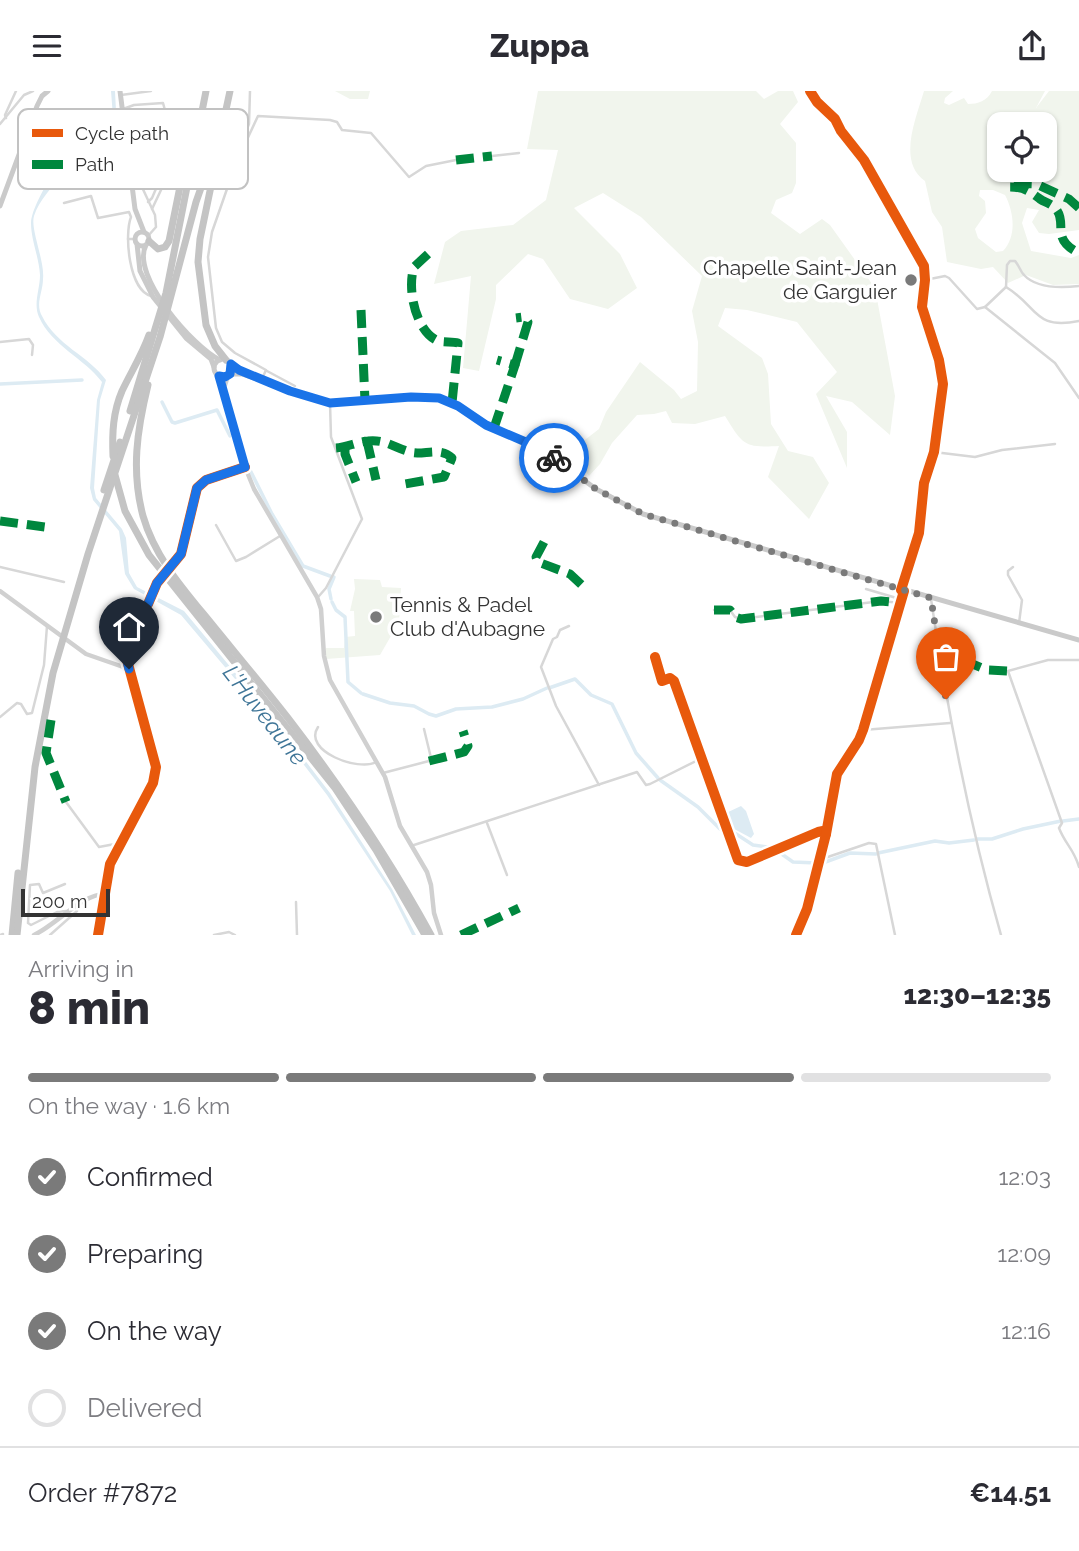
<!DOCTYPE html>
<html lang="en">
<head>
<meta charset="utf-8">
<style>
	:root { --surface:#fff; --page:#f7f7f7; --text:#2b2b33; --muted:#7c7c81; --line:#e1e1e2; --accent:#7a7a7a }
	body { margin:0; font-family:Raleway,sans-serif; background:var(--page); color:var(--text); height:100vh; display:flex; flex-direction:column; font-size:26px; white-space:nowrap }
	* { box-sizing:border-box; margin:0 }
	p { font-size:23px; color:var(--muted) }
	.icon { flex:none; width:38px; height:38px; fill:none; stroke:currentColor; stroke-width:2; stroke-linecap:round; stroke-linejoin:round }
	.map { position:relative; height:844px; overflow:hidden }
	.side { display:flex; flex-direction:column; background:var(--surface); flex:1 }
	.side>* { flex:none }
	.tools { position:absolute; left:987px; top:21px; display:grid; gap:14px }
	.tools a { display:grid; place-items:center; width:70px; height:70px; border-radius:14px; background:var(--surface); box-shadow:0 2px 5px #0004; font-size:35px }
	.scale { position:absolute; left:21px; bottom:18px; width:89px; box-sizing:border-box; padding-left:7px; border:4px solid #333; border-top:0; font-size:19px; line-height:24px; white-space:nowrap; color:#333; -webkit-text-stroke:5px #fff; paint-order:stroke }
	.pin { position:absolute; display:grid; place-items:center; width:60px; height:60px; color:#fff; margin:-72px -30px; border-radius:50% 50% 50% 0; rotate:-45deg; box-shadow:0 0 7px #0007 }
	.pin .icon { rotate:45deg }
	.courier { position:absolute; display:grid; place-items:center; width:70px; height:70px; margin:-35px; border:5px solid #1a73e8; border-radius:50%; background:#fff; color:#222; box-shadow:0 2px 9px #0007 }
	.overview em { font-style:normal; font-weight:800 }
	.overview div { display:flex; flex-direction:column-reverse }
	.overview { display:flex; align-items:center; justify-content:space-between; height:119px; padding:0 28px }
	h1 { font-size:46px; font-weight:800; line-height:52px }
	.bar { display:grid; grid-template-columns:repeat(4,1fr); gap:10px 7px; align-content:center; height:84px; padding:0 28px }
	.bar i { height:9px; border-radius:5px; background:var(--line) }
	.bar .current { background:var(--accent) }
	.bar p { grid-column:span 4 }
	.line { display:flex; align-items:center; gap:18px; padding:0 28px; border-top:2px solid var(--line) }
	.line div { flex:1 }
	ol { padding:0 28px; list-style:none }
	li { display:flex; align-items:center; gap:21px; height:77px }
	li p { margin-inline-start:auto }
	li .icon { padding:7px; border-radius:50%; background:var(--accent); color:#fff; stroke-width:4 }
	li:last-child { color:var(--muted) }
	li i { width:38px; height:38px; border:4px solid var(--line); border-radius:50% }
	header { display:flex; justify-content:space-between; align-items:center; height:91px; padding:0 28px; background:var(--surface); font-size:32px; font-weight:800 }
	.map>svg:first-child { display:block }
	.green { fill:#f1f5ed; fill-rule:evenodd }
	.water { fill:#ddebf3 }
	.lines { fill:none; stroke-linecap:round; stroke-linejoin:round }
	.canal { stroke:#ddebf3; stroke-width:3.5 }
	.street { stroke:#d7d7d7; stroke-width:2.5 }
	.secondary { stroke:#d0d0d0; stroke-width:4.5 }
	.primary { stroke:#cacaca; stroke-width:5 }
	.highway { stroke:#c4c4c4; stroke-width:7 }
	.quiet { stroke:#00873e; stroke-width:9; stroke-dasharray:18 9; stroke-linecap:butt }
	.cycleway-casing { stroke:#fff; stroke-width:15 }
	.cycleway { stroke:#e8590c; stroke-width:10 }
	.done { stroke:#7a7a7a; stroke-width:7; stroke-dasharray:0 12.6 }
	.route { stroke:#1a73e8; stroke-width:9 }
	.poi-dot { fill:#7a7a7a; stroke:#fff; stroke-width:2.5 }
	.labels { text-anchor:middle; stroke-width:7; stroke-linejoin:round; paint-order:stroke }
	.poi-label { font-size:21px; fill:#333; stroke:#fff; text-anchor:end }
	.water-label { font-size:23px; font-style:italic; fill:#3f7597; stroke:#fff }
	.key { fill:#fff; stroke:#c2c2c2; stroke-width:2 }
	.key-label { font-size:19px; fill:#333 }
</style>
</head>
<body>
<header><svg class="icon" aria-label="menu" viewBox="0 0 24 24"><path d="M4 6h16M4 12h16M4 18h16"/></svg>Zuppa<svg class="icon" aria-label="share" viewBox="0 0 24 24"><path d="M12 15V3M7 8l5-5 5 5M5 13v7h14v-7"/></svg></header>
<div class="map">
<svg width="1079" height="844" viewBox="0 0 1079 844">
	<rect width="100%" height="100%" fill="#fff"/>
	<g class="green">
		<polygon points="335,0 370,0 368,8 350,8"/>
		<path d="M538,0H756L764,8L778,0H793L798,11L780,33L796,52V92L792,102L776,109L771,122L800,143L822,128L830,134L875,197L895,305L890,344L852,311L826,305L847,341V377L816,303L837,281L797,231L747,219L725,217L718,235L762,267L768,283L771,333L788,360L813,366L829,392L809,428L768,386L779,355C744,357 743,354 725,325L695,333L672,332L666,320L654,323L637,324L612,352L600,373L589,385L573,364L577,355L599,338L606,321L640,271L674,299L681,308L697,300L698,251L692,220L702,185L641,126L603,102L574,117L620,163L637,197L608,218L570,208L543,168L528,163L496,194V208L479,280L463,277L471,185L434,193L445,151L461,140L513,134L546,109L558,59L527,58Z"/>
		<path d="M924,0H953L945,7L944,12L949,14L964,7L968,13C978,13 987,10 992,0H1045L1036,17L1049,0H1079V139L1049,143L1039,142L1032,131L1039,119L1027,117L1022,132L1031,160L1071,167L1079,164V193L1053,194L1026,184L1008,192L993,176L981,178L947,171L942,136L932,121L925,90C897,70 916,28 924,0ZM999,33H1045V79H999ZM980,99H993L1005,104C1014,121 1017,145 1003,160L996,161L978,147L975,138L986,122L985,110L979,105Z"/>
		<polygon points="354,488 380,489 382,496 401,497 399,531 380,564 326,568 326,557 344,557 345,546 355,545 354,520 350,520 355,498"/>
	</g>
	<g class="water">
		<path d="M111,0H115L117,40C105,53 87,49 74,60C67,66 66,77 61,84C52,97 39,109 34,125C30,138 45,170 43,188C43,201 35,213 42,225C56,254 89,265 106,289L100,309L94,397L96,407L122,438L126,447L129,482L137,496L184,520L271,625L330,702L392,798L416,844H412L390,800L327,704L268,627L181,524L134,498L125,483L119,440L93,409L90,397L97,309L102,291C84,267 52,255 39,226C33,213 40,198 40,184C39,166 31,149 31,132C31,116 57,74 67,61C79,45 101,52 114,39Z"/>
		<polygon points="741,715 746,720 754,743 751,747 725,733 724,723"/>
	</g>
	<g class="lines">
		<g class="canal">
			<polyline points="0,293 82,289"/>
			<polyline points="162,311 172,331 175,332 217,319 230,345"/>
			<polyline points="250,379 272,423 303,475 330,485"/>
			<polyline points="331,508 329,498 334,486"/>
			<polyline points="332,511 336,519 345,526 348,591 361,602"/>
			<polyline points="549,597 575,588 591,604 612,613 636,662 658,687"/>
			<polyline points="363,603 390,612 414,615 429,623 436,625 456,618 492,616 523,608 547,597"/>
			<polyline points="660,689 698,716 720,738 724,738"/>
			<polyline points="1063,730 1079,728"/>
			<polyline points="727,737 753,754 775,757"/>
			<polyline points="977,748 992,748 1023,738 1061,730"/>
			<polyline points="776,759 793,771 817,772"/>
			<polyline points="878,762 935,750 949,752 974,749"/>
			<polyline points="820,773 850,762 876,763"/>
		</g>
		<g class="street">
			<polyline points="250,0 249,33 237,61 235,75 212,141 208,166 216,237 222,251 235,262 266,279 262,288"/>
			<polyline points="121,4 151,0"/>
			<polyline points="123,18 134,14 163,12 168,30"/>
			<polyline points="6,27 5,24 16,0"/>
			<polyline points="0,33 24,4 33,0"/>
			<polyline points="492,65 519,62"/>
			<polyline points="237,70 258,25 330,29 337,31 342,39 371,42 409,86 426,75 456,69"/>
			<polyline points="99,73 126,63"/>
			<polyline points="132,96 137,93 141,94 155,124 156,136 148,145"/>
			<polyline points="148,111 152,107 183,35 185,19"/>
			<path d="M64,112L91,105L98,127L129,121L131,126C124,144 129,199 151,205"/>
			<polyline points="152,118 179,61"/>
			<polyline points="128,148 135,148"/>
			<polyline points="925,189 945,185 949,187 977,218 985,216 1055,272 1079,307"/>
			<path d="M1006,196L1007,174L1010,170H1015C1019,174 1020,180 1024,184C1037,198 1062,197 1079,195"/>
			<path d="M985,216L1006,196C1039,216 1033,239 1079,230"/>
			<polyline points="0,251 29,248 33,254 32,264"/>
			<polyline points="267,280 295,295"/>
			<polyline points="934,361 975,366 1002,359 1055,353"/>
			<polyline points="216,434 236,470 246,466 280,445"/>
			<polyline points="0,476 64,491"/>
			<polyline points="1013,476 1008,480 1008,484 1022,509 1019,532"/>
			<polyline points="866,498 900,508"/>
			<polyline points="319,505 326,497 362,428 331,346 330,312"/>
			<path d="M931,508C948,624 969,732 1001,844"/>
			<polyline points="714,519 730,519 735,526 741,528 881,510 901,512"/>
			<polyline points="569,535 560,539 557,546 553,548 541,576 556,615 599,694"/>
			<polyline points="655,566 662,590 670,587 674,590 738,769 747,771 818,741 824,741"/>
			<path d="M1079,569H1048L1008,580L1062,732L1059,737C1065,753 1074,758 1079,776"/>
			<polyline points="0,626 17,612 21,613 27,623 32,622 44,574 47,535"/>
			<path d="M318,636C302,660 359,681 376,671"/>
			<polyline points="863,639 950,632"/>
			<polyline points="383,682 429,670 431,667 424,638"/>
			<polyline points="66,711 99,756 120,752"/>
			<polyline points="487,732 507,784"/>
			<polyline points="411,755 637,681 646,694 650,693 702,667"/>
			<polyline points="819,769 869,752 876,753 895,844"/>
			<polyline points="65,793 43,802 39,793 30,794 28,832 31,834 57,821 66,820"/>
			<polyline points="296,811 297,844"/>
			<polyline points="0,844 3,843"/>
			<polyline points="50,844 77,820 77,815"/>
			<polyline points="214,844 229,841 235,844"/>
		</g>
		<g class="secondary">
			<polyline points="810,0 817,11 835,28 841,40 864,69 924,175 925,189 922,216 939,269 943,293 934,361 924,392 919,442 901,498"/>
			<polyline points="219,285 245,376 254,398 317,506 321,518 324,565 330,589 385,686 400,735 427,781 431,794 434,822 441,844"/>
			<polyline points="225,294 228,285"/>
			<polyline points="0,500 86,563 129,578"/>
			<path d="M34,844C56,834 82,803 105,803"/>
			<polyline points="98,844 110,773 153,692 156,676 124,558 115,539 122,531 148,513 157,492 181,463 197,397 206,389 245,376"/>
			<polyline points="796,844 807,818 826,743 837,683 859,649 863,639 904,500"/>
		</g>
		<g class="primary">
			<polyline points="120,0 135,118 144,141"/>
			<polyline points="0,115 37,15 42,5 48,0"/>
			<circle cx="142" cy="148" r="7"/>
			<polyline points="137,153 140,180 153,206 186,247 211,268 214,276"/>
			<path d="M146,154C130,184 193,256 220,269"/>
			<circle cx="223" cy="277" r="9"/>
			<polyline points="231,273 242,280"/>
			<polyline points="230,283 242,283 330,312 412,306 434,306 445,309 458,315 486,334 545,361 596,398 643,423 1079,549"/>
		</g>
		<g class="highway">
			<polyline points="221,47 200,148 198,171 206,234 215,255 226,269"/>
			<polyline points="149,150 158,158 165,156 169,150 186,66 195,49"/>
			<path d="M148,294C137,339 131,380 143,425C155,467 184,499 211,532C237,564 263,595 288,627C341,696 389,767 431,844"/>
			<polyline points="130,320 166,202 206,0"/>
			<path d="M113,365C112,342 113,321 122,300C131,281 142,264 149,244"/>
			<polyline points="115,384 125,420 149,464 335,697 376,759 425,844"/>
			<polyline points="104,399 120,351"/>
			<polyline points="12,844 18,782"/>
			<polyline points="17,844 35,676 53,582 88,463 160,246 196,111 222,37 230,0"/>
		</g>
		<g class="quiet">
			<polyline points="456,69 492,65"/>
			<path d="M1079,117L1069,108L1036,93L1009,92L1010,96C1024,96 1029,100 1040,108C1044,111 1050,112 1054,116C1070,131 1048,147 1079,162"/>
			<path d="M428,163L414,176C407,197 415,238 436,249C442,252 452,250 458,252L452,312"/>
			<polyline points="361,219 365,310"/>
			<polyline points="515,274 528,231 524,226 516,227"/>
			<polyline points="494,337 515,274 497,269"/>
			<polyline points="367,350 376,389"/>
			<polyline points="345,356 345,363 356,391"/>
			<path d="M336,357C347,356 357,351 368,350C385,348 395,357 410,361C423,365 440,355 452,367L444,386L405,393"/>
			<polyline points="0,430 45,436"/>
			<polyline points="544,451 536,466 538,471 570,483 587,499"/>
			<polyline points="714,519 730,519 735,526 741,528 881,510 901,512"/>
			<polyline points="939,559 987,579 1008,580"/>
			<polyline points="51,629 46,662 66,711"/>
			<polyline points="429,670 464,661 468,655 463,640"/>
			<polyline points="461,844 519,817"/>
		</g>
		<g class="cycleway-casing">
			<g id="cycleway">
				<polyline points="810,0 817,11 835,28 841,40 864,69 924,175 925,189 922,216 939,269 943,293 934,361 924,392 919,442 901,499"/>
				<polyline points="655,566 662,590 670,587 674,590 738,769 747,771 818,741 823,740 826,743"/>
				<polyline points="98,844 110,773 153,692 156,676 124,558 115,539 122,531 148,513 157,492 181,463 197,397 206,389 245,376"/>
				<polyline points="796,844 807,818 826,743 837,683 859,649 863,639 904,500"/>
			</g>
		</g>
		<use href="#cycleway" class="cycleway"/>
	</g>
	<g class="lines">
		<polyline class="done" points="554,367 596,398 643,423 931,507 946,608"/>
		<polyline class="route" points="129,578 124,558 115,542 116,537 148,513 157,492 181,463 197,397 206,389 245,376 219,285 225,286 230,283 231,273 239,279 290,300 330,312 411,306 439,307 458,315 486,334 535,355 554,367"/>
	</g>
	<g class="poi-dot">
		<circle cx="911" cy="189" r="7"/>
		<circle cx="376" cy="526" r="7"/>
	</g>
	<g class="labels">
		<g class="poi-label">
			<text x="897" y="184">Chapelle Saint-Jean<tspan x="897" dy="24">de Garguier</tspan></text>
			<text x="390" y="521" text-anchor="start">Tennis &amp; Padel<tspan x="390" dy="24">Club d'Aubagne</tspan></text>
		</g>
		<g class="water-label">
			<text transform="translate(265 624) rotate(52)" y="8">L'Huveaune</text>
		</g>
	</g>
	<rect x="18" y="18" width="230" height="80" rx="10" class="key"/>
	<rect x="32" y="38" width="31" height="8" fill="#e8590c"/>
	<rect x="32" y="69" width="31" height="9" fill="#00873e"/>
	<g class="key-label">
		<text x="75" y="49">Cycle path</text>
		<text x="75" y="80">Path</text>
	</g>
</svg>
<div class="tools">
<a><svg class="icon" aria-label="locate" viewBox="0 0 24 24"><circle cx="12" cy="12" r="6"/><path d="M12 2v4M12 18v4M2 12h4M18 12h4"/></svg></a>
</div>
<div class="scale">200 m</div>
<div class="pin" style="left:946px;top:608px;background:#ea580c"><svg class="icon" aria-label="bag" viewBox="0 0 24 24"><path d="M5 8h14l-1 12H6zM9 8a3 3 0 0 1 6 0"/></svg></div>
<div class="pin" style="left:129px;top:578px;background:#1f2937"><svg class="icon" aria-label="home" viewBox="0 0 24 24"><path d="M3 11l9-7 9 7M6 9v11h12V9"/></svg></div>
<div class="courier" style="left:554px;top:367px"><svg class="icon" aria-label="bike" viewBox="0 0 24 24"><circle cx="6" cy="16" r="4"/><circle cx="18" cy="16" r="4"/><path d="M6 16l4-8h5l3 8M10 8l3 8H6M13 5h3"/></svg></div>
</div>
<section class="side">
<div class="overview"><div><h1>8 min</h1><p>Arriving in</p></div><em>12:30–12:35</em></div>
<div class="bar"><i class="current"></i><i class="current"></i><i class="current"></i><i></i><p>On the way · 1.6 km</p></div>
<ol>
<li><svg class="icon" aria-label="check" viewBox="0 0 24 24"><path d="M5 12l5 5 9-10"/></svg>Confirmed<p>12:03</p></li>
<li><svg class="icon" aria-label="check" viewBox="0 0 24 24"><path d="M5 12l5 5 9-10"/></svg>Preparing<p>12:09</p></li>
<li><svg class="icon" aria-label="check" viewBox="0 0 24 24"><path d="M5 12l5 5 9-10"/></svg>On the way<p>12:16</p></li>
<li><i></i>Delivered</li>
</ol>
<div class="line" style="height:91px"><div>Order #7872</div><b>€14.51</b></div>
</section>
</body>
</html>
